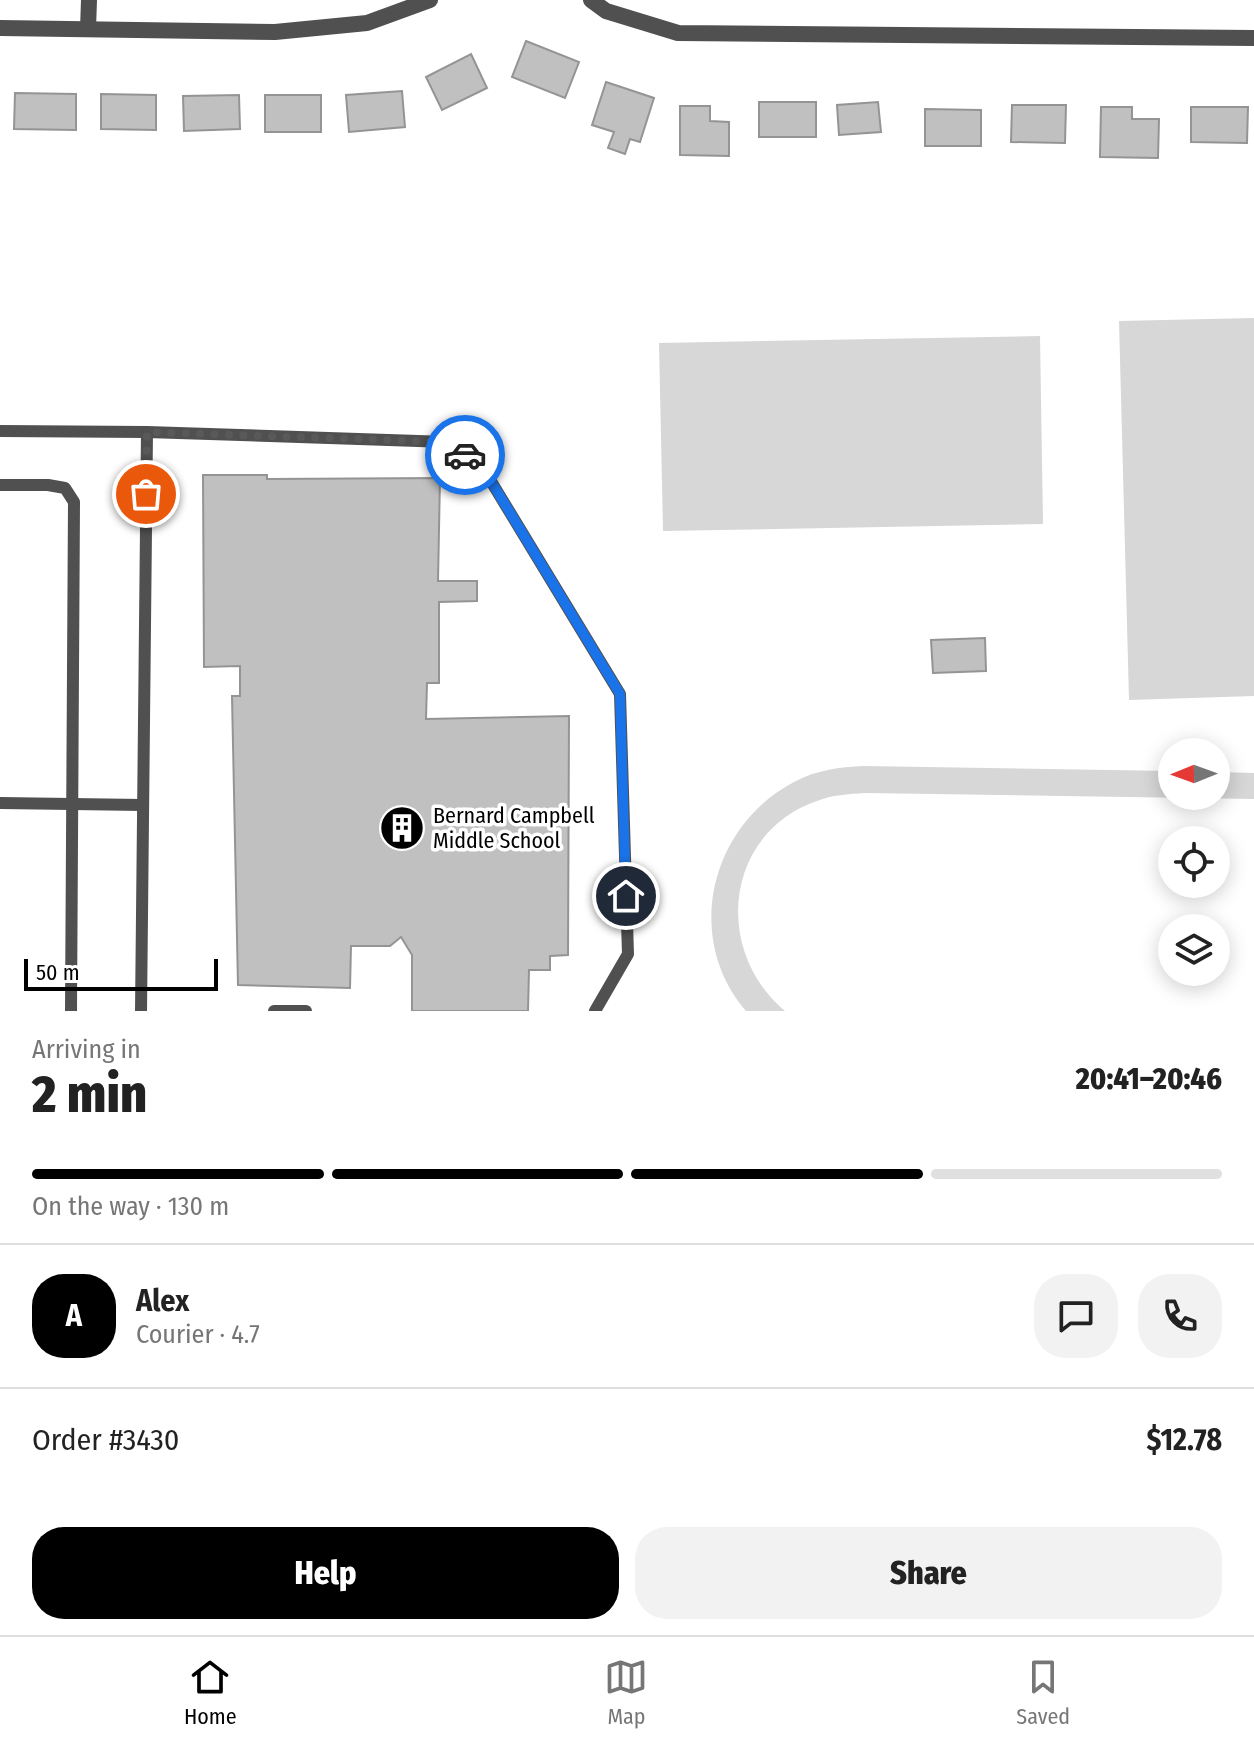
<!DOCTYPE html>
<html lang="en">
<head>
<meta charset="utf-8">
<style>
	:root { --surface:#fff; --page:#f2f2f2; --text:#222; --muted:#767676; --line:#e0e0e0; --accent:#000 }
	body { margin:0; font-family:"Fira Sans Condensed",sans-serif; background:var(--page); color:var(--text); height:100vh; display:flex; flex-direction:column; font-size:30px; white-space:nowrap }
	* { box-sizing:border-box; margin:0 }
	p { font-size:26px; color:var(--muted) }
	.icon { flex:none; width:44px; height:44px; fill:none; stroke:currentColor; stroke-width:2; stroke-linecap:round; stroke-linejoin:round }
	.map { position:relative; height:1011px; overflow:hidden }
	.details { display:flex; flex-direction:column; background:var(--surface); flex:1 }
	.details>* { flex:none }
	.needle { width:52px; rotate:269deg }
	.fabs { position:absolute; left:1158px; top:738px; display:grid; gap:16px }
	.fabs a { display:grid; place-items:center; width:72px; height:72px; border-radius:50%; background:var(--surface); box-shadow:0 4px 20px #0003; font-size:40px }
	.scale { position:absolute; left:24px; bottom:20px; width:194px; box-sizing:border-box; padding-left:8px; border:4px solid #000; border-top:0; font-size:22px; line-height:28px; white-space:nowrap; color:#000; -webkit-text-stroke:6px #fff; paint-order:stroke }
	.pin { position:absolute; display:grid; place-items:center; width:68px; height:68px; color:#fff; margin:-34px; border:4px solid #fff; border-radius:50%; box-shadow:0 2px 8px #0007 }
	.courier { position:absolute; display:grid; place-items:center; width:80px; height:80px; margin:-40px; border:6px solid #1a73e8; border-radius:50%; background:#fff; color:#222; box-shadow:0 2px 10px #0007 }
	.headline em { font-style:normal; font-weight:800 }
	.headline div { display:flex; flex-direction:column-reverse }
	.headline { display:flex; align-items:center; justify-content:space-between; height:136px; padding:0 32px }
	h1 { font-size:52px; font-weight:800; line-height:60px }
	.bar { display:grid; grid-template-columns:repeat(4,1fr); gap:12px 8px; align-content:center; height:96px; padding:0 32px }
	.bar i { height:10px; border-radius:6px; background:var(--line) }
	.bar .current { background:var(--accent) }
	.bar p { grid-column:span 4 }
	.line { display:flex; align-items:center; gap:20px; padding:0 32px; border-top:2px solid var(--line) }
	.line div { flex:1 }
	.round { display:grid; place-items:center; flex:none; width:84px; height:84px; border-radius:32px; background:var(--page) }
	.primary-button { display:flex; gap:16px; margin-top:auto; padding:16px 32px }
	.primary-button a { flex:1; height:92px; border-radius:32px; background:var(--accent); color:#fff; font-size:32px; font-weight:800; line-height:92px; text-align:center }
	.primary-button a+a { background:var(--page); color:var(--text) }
	.menu { display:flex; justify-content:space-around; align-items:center; height:112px; border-top:2px solid var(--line); background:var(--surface); font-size:22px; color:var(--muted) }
	.menu a { display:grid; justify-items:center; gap:4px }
	.menu .current { color:var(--accent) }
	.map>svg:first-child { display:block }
	.park { fill:#d7d7d7 }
	.building { fill:#c0c0c0; stroke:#949494; stroke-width:2 }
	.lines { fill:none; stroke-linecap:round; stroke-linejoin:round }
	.service { stroke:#505050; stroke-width:12 }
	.minor { stroke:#505050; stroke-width:16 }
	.done { stroke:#595959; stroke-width:8; stroke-dasharray:0 14.4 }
	.route { stroke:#1a73e8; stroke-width:10 }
	.labels { text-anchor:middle; stroke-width:7; stroke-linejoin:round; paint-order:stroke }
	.poi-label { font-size:22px; fill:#000; stroke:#fff; text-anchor:start }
</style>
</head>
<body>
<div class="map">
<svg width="1254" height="1011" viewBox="0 0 1254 1011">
	<rect width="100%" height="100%" fill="#fff"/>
	<g class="park">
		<polygon points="1254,318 1254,696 1129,700 1119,321"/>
		<polygon points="1040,336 1043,524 663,531 659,343"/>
		<path d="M864,766L1172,771V796H1216V772L1254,773V799L865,793C848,794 832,795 817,801C724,833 713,951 785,1011H746C683,938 710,826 794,782C816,770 840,767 864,766Z"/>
	</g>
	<g class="building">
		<polygon points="526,41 579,62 565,98 512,77"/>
		<polygon points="471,54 487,88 442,110 426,77"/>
		<polygon points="606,82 654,98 640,142 630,139 625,154 608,148 614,132 592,125"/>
		<polygon points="402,91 405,127 349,132 346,95"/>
		<polygon points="15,93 76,94 76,130 14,129"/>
		<polygon points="101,94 156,95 156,130 101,129"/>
		<polygon points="239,95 240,129 184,131 183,96"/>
		<rect x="265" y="95" width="56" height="37"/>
		<rect x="759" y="102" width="57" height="35"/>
		<polygon points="878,102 881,132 839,135 837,105"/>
		<polygon points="1012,105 1066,105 1065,143 1011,142"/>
		<polygon points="680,106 710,106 710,121 729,122 729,156 680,155"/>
		<polygon points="1101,107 1132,107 1132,119 1159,119 1158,158 1100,157"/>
		<polygon points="1191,107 1248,107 1247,143 1191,142"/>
		<polygon points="925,109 981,110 981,146 925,146"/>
		<polygon points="203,475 267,475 267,479 440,478 438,581 477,581 477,601 439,602 439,683 427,683 426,719 569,716 568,955 550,956 550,970 529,970 528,1011 412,1011 412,955 401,937 390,946 351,946 350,988 238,985 232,696 240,696 240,666 204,667"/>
		<polygon points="985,638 986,671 933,673 931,640"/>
	</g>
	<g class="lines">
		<g class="service">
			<polyline points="0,431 147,432"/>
			<polyline points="0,485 48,485 65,488 74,502 71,1011"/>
			<polyline points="0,803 143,805"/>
			<polyline points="141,1011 147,432 448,442 483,468 620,694 628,954 595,1011"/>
			<polyline points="274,1011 306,1011"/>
		</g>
		<g class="minor">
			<polyline points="591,0 606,11 678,33 1254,38"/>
			<polyline points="0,28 275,32 367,23 430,0"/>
			<polyline points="88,29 89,0"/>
		</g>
	</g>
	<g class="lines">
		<polyline class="done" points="146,494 147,432 448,442 465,455"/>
		<polyline class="route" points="465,455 483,468 620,694 626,896"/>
	</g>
	<defs>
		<g id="building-disc" transform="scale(2.3)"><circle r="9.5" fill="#000" stroke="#fff"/><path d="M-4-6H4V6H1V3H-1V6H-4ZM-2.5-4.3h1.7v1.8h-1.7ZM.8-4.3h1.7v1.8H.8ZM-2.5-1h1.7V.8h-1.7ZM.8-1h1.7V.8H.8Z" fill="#fff"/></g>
	</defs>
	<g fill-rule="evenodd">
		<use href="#building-disc" x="402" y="828"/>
	</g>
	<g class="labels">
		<g class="poi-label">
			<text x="433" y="823">Bernard Campbell<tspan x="433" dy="25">Middle School</tspan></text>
		</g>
	</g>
</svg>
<div class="fabs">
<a><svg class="needle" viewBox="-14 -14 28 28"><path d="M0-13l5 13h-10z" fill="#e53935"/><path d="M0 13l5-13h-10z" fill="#767676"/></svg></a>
<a><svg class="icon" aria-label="locate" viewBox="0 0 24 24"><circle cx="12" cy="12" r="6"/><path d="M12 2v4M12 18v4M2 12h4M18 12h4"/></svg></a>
<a><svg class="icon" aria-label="layers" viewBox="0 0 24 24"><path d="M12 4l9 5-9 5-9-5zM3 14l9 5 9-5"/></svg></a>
</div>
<div class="scale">50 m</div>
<div class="pin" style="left:146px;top:494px;background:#ea580c"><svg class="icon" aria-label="bag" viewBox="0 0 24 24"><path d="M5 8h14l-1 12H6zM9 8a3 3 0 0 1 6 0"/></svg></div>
<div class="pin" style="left:626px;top:896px;background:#1f2937"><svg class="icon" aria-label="home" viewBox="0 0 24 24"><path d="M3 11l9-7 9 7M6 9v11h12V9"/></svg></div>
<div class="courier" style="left:465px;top:455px"><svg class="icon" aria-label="car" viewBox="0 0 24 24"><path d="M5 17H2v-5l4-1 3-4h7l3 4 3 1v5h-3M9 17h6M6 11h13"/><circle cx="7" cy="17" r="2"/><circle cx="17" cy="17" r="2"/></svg></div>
</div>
<section class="details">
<div class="headline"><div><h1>2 min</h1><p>Arriving in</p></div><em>20:41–20:46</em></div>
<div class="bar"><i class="current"></i><i class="current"></i><i class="current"></i><i></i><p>On the way · 130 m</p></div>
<div class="line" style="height:144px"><b class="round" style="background:var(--accent);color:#fff">A</b><div><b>Alex</b><p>Courier · 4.7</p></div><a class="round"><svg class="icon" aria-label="chat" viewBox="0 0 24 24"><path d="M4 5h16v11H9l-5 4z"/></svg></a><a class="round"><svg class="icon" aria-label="phone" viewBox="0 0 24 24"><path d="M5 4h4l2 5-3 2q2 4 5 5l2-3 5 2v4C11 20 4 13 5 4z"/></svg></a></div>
<div class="line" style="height:104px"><div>Order #3430</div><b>$12.78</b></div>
<div class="primary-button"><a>Help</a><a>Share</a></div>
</section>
<nav class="menu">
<a class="current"><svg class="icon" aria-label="home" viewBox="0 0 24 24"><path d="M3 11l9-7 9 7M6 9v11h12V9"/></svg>Home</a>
<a><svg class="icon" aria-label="map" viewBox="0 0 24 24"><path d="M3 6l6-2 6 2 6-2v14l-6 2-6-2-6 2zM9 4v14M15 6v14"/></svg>Map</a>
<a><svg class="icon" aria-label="saved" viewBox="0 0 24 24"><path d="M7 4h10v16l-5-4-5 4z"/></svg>Saved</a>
</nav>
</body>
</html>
